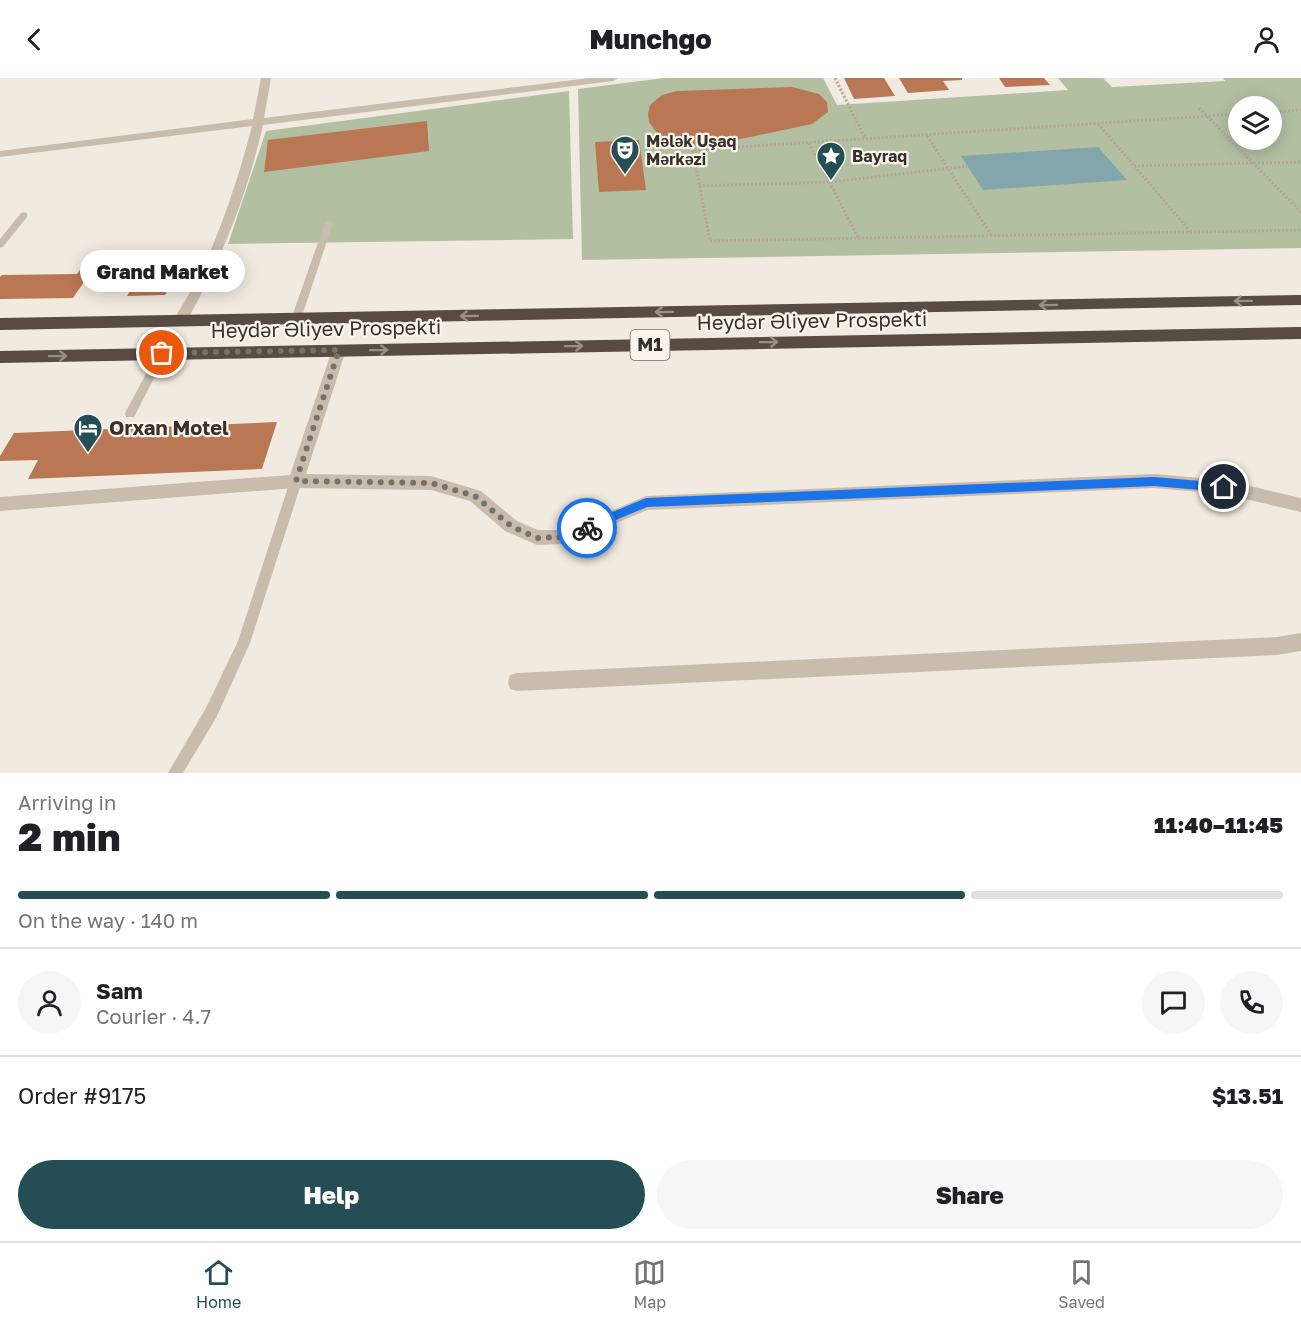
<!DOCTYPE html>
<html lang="en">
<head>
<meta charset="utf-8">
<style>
	:root { --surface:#fff; --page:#f6f6f6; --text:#202124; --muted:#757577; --line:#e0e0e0; --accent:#244d55 }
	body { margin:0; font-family:"Golos Text",sans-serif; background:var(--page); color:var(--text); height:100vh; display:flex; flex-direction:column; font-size:22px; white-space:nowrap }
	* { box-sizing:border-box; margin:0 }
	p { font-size:20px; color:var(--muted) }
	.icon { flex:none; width:33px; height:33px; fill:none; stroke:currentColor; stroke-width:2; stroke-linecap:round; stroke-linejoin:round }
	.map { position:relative; height:695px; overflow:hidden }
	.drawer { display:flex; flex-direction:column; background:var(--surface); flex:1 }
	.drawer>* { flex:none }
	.controls { position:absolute; left:1228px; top:18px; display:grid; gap:12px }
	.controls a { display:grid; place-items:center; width:54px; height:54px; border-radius:50%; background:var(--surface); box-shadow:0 3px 15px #0003; font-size:30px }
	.pin { position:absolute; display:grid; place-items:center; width:51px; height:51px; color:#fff; margin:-26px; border:3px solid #fff; border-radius:50%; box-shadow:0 2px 6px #0007 }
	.courier { position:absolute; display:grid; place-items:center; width:60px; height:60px; margin:-30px; border:4px solid #1a73e8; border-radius:50%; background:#fff; color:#222; box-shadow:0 2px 8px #0007 }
	.bubble { position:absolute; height:42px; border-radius:21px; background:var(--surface); box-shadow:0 3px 15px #0003; font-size:20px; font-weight:800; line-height:42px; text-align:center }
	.head em { font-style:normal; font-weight:800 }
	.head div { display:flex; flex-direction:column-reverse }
	.head { display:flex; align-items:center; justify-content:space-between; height:102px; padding:0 18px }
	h1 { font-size:39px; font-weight:800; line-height:45px }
	.bar { display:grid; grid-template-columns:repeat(4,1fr); gap:9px 6px; align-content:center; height:72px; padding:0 18px }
	.bar i { height:8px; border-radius:4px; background:var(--line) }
	.bar .current { background:var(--accent) }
	.bar p { grid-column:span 4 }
	.line { display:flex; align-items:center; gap:15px; padding:0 18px; border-top:2px solid var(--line) }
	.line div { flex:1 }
	.round { display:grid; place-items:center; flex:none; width:63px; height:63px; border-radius:32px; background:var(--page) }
	.primary-button { display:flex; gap:12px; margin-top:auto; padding:12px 18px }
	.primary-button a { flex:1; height:69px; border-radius:36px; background:var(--accent); color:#fff; font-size:24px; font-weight:800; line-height:69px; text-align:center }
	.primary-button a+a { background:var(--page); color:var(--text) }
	header { display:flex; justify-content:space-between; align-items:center; height:78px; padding:0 18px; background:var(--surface); font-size:27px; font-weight:800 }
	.menu { display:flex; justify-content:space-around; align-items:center; height:84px; border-top:2px solid var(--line); background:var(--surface); font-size:16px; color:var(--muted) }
	.menu a { display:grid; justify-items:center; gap:3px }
	.menu .current { color:var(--accent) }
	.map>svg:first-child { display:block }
	.green { fill:#b2bfa1; fill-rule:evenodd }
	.water { fill:#82a6ab }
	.building { fill:#ba7754 }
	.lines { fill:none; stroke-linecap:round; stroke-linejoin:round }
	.path { stroke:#b4a697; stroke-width:3; stroke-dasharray:2 2; stroke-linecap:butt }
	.lane { fill:#c8bcad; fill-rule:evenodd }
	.street { fill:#c8bcad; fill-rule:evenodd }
	.highway { fill:#574b43; fill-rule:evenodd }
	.oneway { stroke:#988f87 }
	.route { fill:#1a73e8 }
	.done { stroke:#78716a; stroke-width:6; stroke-dasharray:0 10.8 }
	.labels { text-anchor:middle; stroke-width:4.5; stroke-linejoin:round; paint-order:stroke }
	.far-poi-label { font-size:16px; font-weight:bold; fill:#37302b; stroke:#f9f4ec; text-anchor:start }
	.shield { fill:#f9f4ec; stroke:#716b65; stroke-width:1.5 }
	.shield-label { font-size:18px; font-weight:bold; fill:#37302b }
	.street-label { font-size:20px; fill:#37302b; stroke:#f9f4ec }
	.poi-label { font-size:20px; font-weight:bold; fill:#37302b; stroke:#f9f4ec; text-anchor:start }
</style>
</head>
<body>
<header><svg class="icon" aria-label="back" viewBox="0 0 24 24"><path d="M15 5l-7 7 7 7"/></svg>Munchgo<svg class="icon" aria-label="person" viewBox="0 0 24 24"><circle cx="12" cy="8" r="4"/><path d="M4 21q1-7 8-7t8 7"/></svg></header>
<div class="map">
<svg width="1301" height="695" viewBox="0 0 1301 695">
	<rect width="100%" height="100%" fill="#f1eae0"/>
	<g class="green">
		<path d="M664,0H823L837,27L1068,12L1058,0H1103L1112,9L1225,3L1223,0H1301V170L582,182L578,11ZM1239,28H1272V62H1239Z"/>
		<polygon points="569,13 573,161 228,166 266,53"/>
	</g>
	<polygon class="water" points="1098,69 1127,102 983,112 961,78"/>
	<g class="building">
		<polygon points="844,0 884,0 895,18 854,21"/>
		<polygon points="899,0 962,0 962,2 943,3 949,12 908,15"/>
		<polygon points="999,0 1044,0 1050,7 1005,9"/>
		<polygon points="792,9 819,16 827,24 828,34 812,46 712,67 697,67 660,59 649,44 648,36 650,27 662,17 677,13"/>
		<polygon points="427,43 429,73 264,94 268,62"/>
		<polygon points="639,62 646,112 599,114 595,64"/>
		<polygon points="187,179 165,217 127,218 137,200 86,201 73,220 0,221 0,199 2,197 77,196 88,180"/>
		<polygon points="277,344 262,391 28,401 38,382 0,383 0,378 14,355"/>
	</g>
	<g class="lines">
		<g class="path">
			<polyline points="835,0 865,60"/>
			<polyline points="1199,30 1301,134"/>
			<polyline points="1272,34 1301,32"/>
			<polyline points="1239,36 693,72 710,163 1301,152"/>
			<polyline points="1098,46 1191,154"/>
			<polyline points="927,58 992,158"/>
			<polyline points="809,65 859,161"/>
			<polyline points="1134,88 1301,84"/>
			<polyline points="699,108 831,104 968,88"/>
		</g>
		<g class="lane">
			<polygon points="24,134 27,135 27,139 3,169 0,170 0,161 21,135"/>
			<polygon points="329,142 333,145 301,241 296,244 293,243 291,241 325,145"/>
			<polygon points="162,271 167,275 134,339 126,339 125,336 126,333 159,272"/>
			<polygon points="296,398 300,400 302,403 250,565 216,640 183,695 168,695 206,630 238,563 290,403 292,400"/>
		</g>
		<g class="street">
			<path d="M261,0H271L264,40L590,0H618L613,3L263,47C247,118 221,183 185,246L180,248L173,243C182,227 193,211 201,194C223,147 239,98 252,48L0,79V73L253,41Z"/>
			<polygon points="339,267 346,272 306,396 431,398 481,413 517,443 538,452 566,452 646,418 1154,396 1224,402 1301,420 1301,434 1224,416 1154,410 647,432 567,466 537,467 505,453 470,423 431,412 296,410 0,433 0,419 290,397 332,272"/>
			<polygon points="1301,555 1301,573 1277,577 517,613 510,611 508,604 510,597 517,595 1277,559"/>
		</g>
		<g class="highway">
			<polygon points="1301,217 1301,227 0,252 0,240"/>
			<polygon points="1301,249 1301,261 0,285 0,273"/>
		</g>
	</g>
	<defs><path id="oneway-shaft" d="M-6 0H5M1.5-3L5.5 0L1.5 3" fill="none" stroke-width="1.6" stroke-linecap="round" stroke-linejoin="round" transform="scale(1.5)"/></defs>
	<g class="oneway">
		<use href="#oneway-shaft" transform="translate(1243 223) rotate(179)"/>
		<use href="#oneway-shaft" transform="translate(1048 227) rotate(179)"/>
		<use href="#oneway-shaft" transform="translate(664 234) rotate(179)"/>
		<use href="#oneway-shaft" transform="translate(469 238) rotate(179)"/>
		<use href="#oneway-shaft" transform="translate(769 264) rotate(-1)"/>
		<use href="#oneway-shaft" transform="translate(574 268) rotate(-1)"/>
		<use href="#oneway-shaft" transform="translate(379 272) rotate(-1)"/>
		<use href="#oneway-shaft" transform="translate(58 278) rotate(-1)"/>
	</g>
	<polygon class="route" points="1154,399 1224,405 1229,409 1224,414 1154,408 647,429 587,454 582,450 584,446 646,420"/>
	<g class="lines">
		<polyline class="done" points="162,275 339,272 296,403 431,405 475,418 511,448 537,460 567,459 587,450"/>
	</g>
	<defs>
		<g id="theatre-pin" transform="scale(1.5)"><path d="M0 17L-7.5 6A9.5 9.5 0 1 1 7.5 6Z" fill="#244d55" stroke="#f9f4ec"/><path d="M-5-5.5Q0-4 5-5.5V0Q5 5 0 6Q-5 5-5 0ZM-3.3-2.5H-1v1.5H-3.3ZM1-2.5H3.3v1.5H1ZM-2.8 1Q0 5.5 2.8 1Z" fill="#fff"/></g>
		<g id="sight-pin" transform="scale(1.5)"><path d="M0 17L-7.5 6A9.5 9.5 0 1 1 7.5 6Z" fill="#244d55" stroke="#f9f4ec"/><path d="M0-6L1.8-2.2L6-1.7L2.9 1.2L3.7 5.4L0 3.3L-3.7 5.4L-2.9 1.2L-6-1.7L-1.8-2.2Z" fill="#fff"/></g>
		<g id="hotel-pin" transform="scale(1.5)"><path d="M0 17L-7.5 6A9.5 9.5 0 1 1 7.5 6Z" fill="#244d55" stroke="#f9f4ec"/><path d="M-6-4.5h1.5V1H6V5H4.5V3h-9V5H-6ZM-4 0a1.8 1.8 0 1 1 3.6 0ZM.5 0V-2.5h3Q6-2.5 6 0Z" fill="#fff"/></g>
	</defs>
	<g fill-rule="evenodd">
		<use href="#theatre-pin" x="625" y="72"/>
		<use href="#sight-pin" x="831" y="78"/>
		<use href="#hotel-pin" x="88" y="350"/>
	</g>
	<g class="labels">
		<g class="far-poi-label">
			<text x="646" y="69">Mələk Uşaq<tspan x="646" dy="18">Mərkəzi</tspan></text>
			<text x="852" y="84">Bayraq</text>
		</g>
		<rect class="shield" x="630.5" y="252" width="39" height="30" rx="4.5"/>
		<g class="shield-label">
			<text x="650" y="273">M1</text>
		</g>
		<g class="street-label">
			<text transform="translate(812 243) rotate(-1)" y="7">Heydər Əliyev Prospekti</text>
			<text transform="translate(326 251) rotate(-1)" y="7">Heydər Əliyev Prospekti</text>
		</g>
		<g class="poi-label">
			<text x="109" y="357">Orxan Motel</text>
		</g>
	</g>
</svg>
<div class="controls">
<a><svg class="icon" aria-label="layers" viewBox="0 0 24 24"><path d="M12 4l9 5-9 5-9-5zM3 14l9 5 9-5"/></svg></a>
</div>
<div class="pin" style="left:162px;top:275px;background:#ea580c"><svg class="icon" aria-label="bag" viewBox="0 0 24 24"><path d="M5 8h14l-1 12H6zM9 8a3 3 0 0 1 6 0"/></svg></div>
<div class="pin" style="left:1224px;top:409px;background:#1f2937"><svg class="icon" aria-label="home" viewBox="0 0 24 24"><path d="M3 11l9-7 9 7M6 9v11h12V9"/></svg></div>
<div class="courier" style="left:587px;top:450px"><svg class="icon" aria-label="bike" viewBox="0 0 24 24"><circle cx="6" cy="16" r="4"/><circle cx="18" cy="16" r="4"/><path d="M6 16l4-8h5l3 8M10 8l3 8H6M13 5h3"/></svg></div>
<div class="bubble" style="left:80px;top:172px;width:165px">Grand Market</div>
</div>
<section class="drawer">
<div class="head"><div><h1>2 min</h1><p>Arriving in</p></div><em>11:40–11:45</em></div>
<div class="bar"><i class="current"></i><i class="current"></i><i class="current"></i><i></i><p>On the way · 140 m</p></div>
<div class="line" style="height:108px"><a class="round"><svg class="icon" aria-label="person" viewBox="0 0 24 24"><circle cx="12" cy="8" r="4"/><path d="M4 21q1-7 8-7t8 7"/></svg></a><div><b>Sam</b><p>Courier · 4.7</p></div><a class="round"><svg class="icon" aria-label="chat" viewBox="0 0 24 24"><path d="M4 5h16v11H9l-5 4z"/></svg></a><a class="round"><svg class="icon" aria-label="phone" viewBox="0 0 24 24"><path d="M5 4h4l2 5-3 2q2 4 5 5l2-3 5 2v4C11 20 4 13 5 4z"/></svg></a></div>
<div class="line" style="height:78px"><div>Order #9175</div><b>$13.51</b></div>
<div class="primary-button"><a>Help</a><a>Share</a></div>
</section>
<nav class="menu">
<a class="current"><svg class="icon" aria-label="home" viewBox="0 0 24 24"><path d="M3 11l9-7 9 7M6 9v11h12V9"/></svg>Home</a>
<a><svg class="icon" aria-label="map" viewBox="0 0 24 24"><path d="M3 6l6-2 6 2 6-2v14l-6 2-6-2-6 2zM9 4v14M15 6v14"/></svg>Map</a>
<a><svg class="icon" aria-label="saved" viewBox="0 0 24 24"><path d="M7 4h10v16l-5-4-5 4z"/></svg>Saved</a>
</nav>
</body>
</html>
